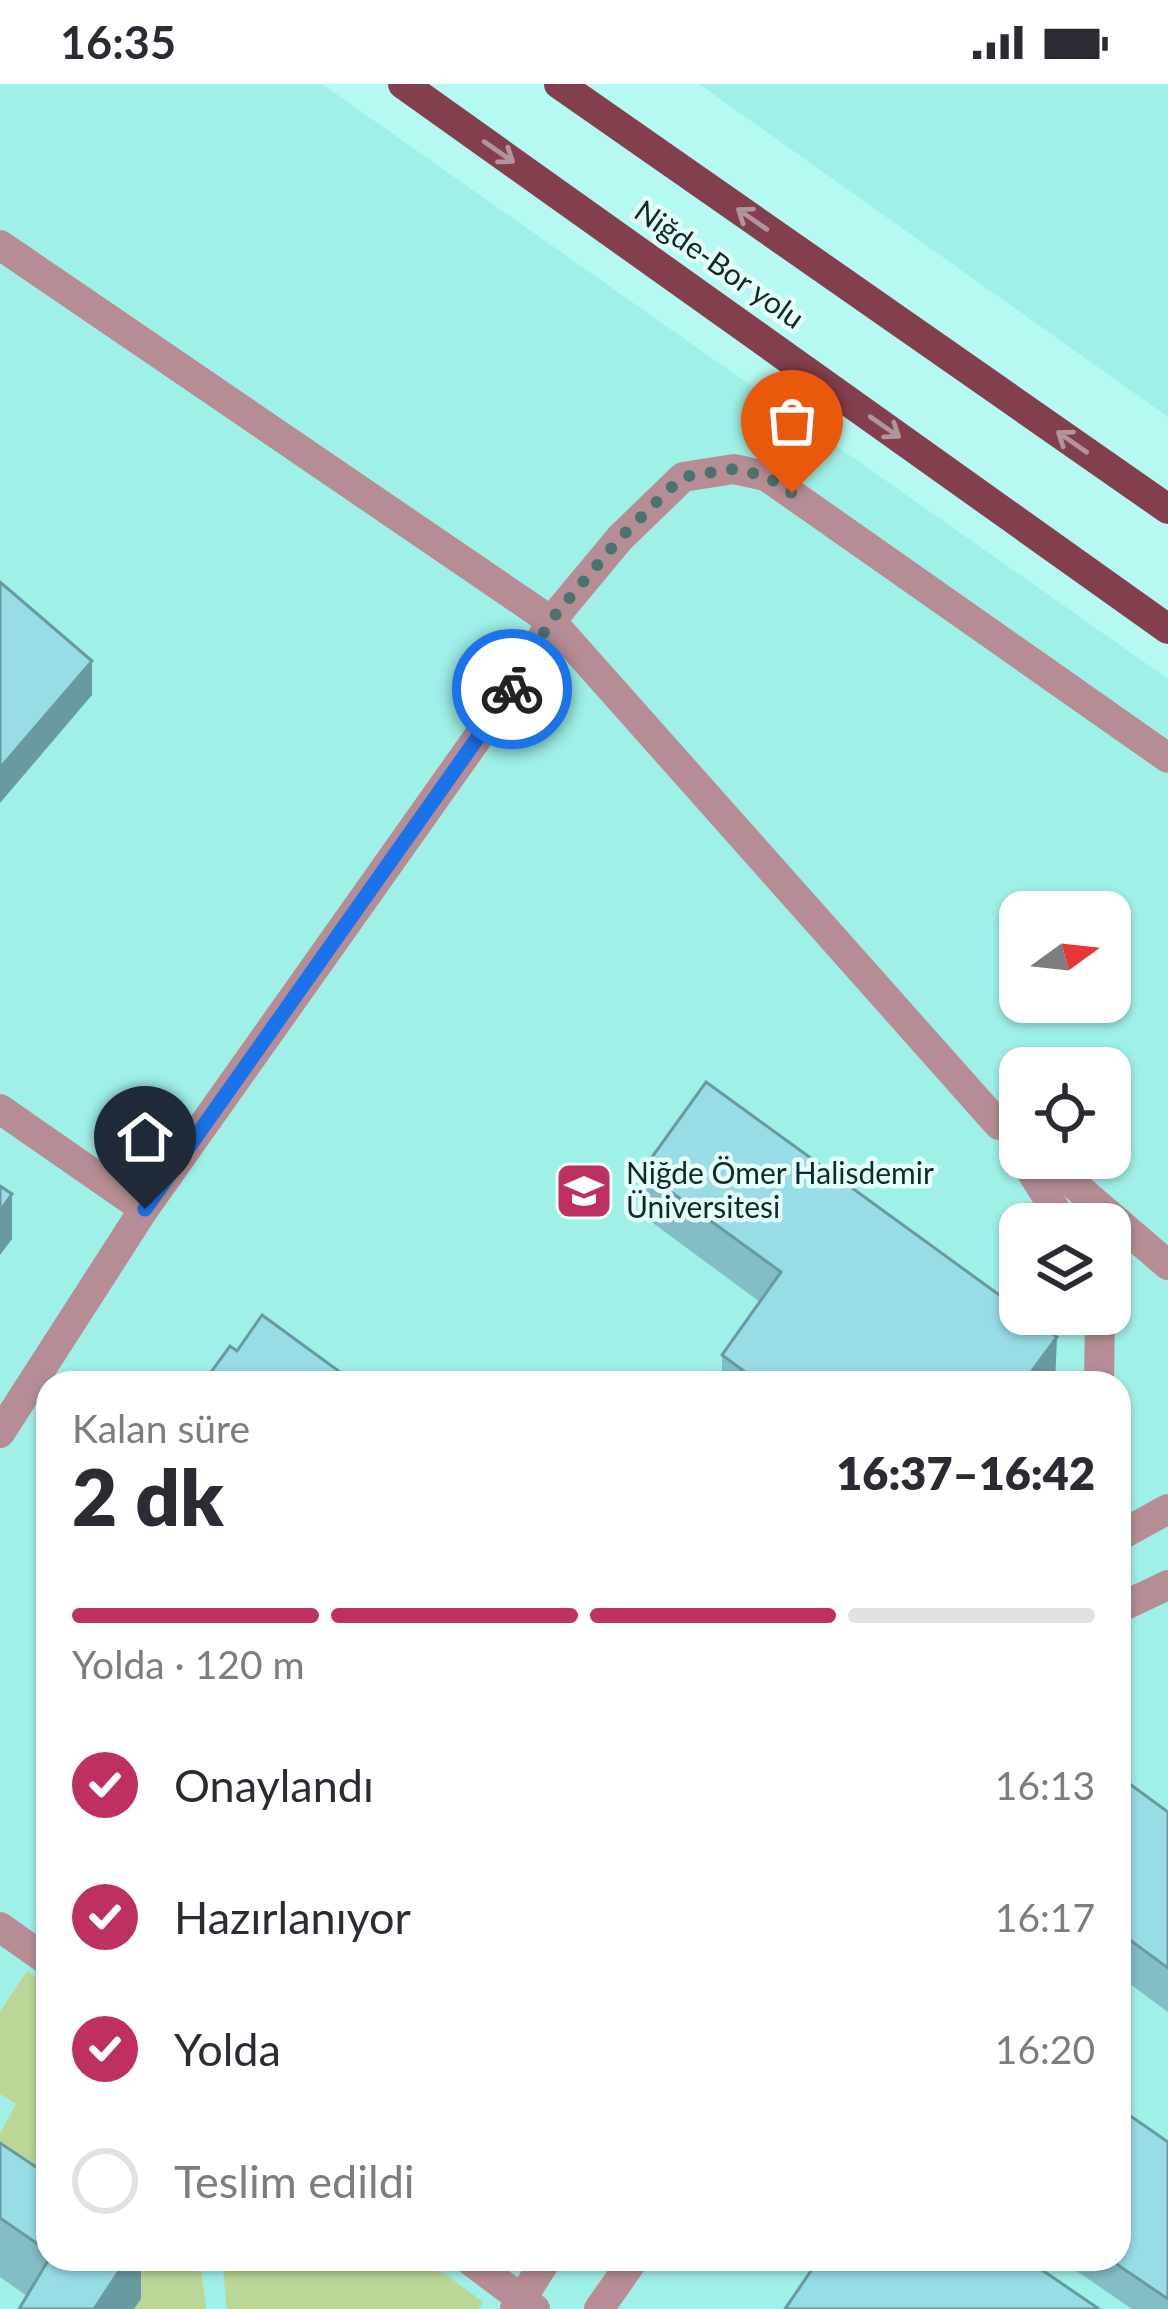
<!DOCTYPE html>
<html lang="tr">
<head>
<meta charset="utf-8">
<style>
	:root { --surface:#fff; --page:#f2f2f3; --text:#2b2b33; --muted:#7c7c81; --line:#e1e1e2; --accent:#be305d }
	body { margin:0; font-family:Lato,sans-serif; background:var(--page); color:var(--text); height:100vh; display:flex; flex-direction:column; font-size:45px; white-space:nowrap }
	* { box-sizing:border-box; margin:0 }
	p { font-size:39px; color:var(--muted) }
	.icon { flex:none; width:66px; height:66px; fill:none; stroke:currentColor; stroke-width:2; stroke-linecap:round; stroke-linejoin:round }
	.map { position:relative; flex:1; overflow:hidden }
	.panel { position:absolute; left:36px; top:1287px; width:1095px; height:900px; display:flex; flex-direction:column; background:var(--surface); border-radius:36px; box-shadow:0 3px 9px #0004 }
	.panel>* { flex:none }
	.needle { width:78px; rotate:75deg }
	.fabs { position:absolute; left:999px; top:807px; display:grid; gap:24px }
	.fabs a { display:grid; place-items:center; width:132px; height:132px; border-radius:24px; background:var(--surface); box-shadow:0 3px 9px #0004; font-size:60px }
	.pin { position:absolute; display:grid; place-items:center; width:102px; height:102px; color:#fff; margin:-123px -51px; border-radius:50% 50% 50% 0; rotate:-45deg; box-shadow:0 0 12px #0007 }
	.pin .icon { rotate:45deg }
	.courier { position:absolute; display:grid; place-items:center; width:120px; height:120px; margin:-60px; border:9px solid #1a73e8; border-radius:50%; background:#fff; color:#222; box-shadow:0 3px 15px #0007 }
	.summary em { font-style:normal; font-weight:800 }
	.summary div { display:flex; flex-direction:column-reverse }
	.summary { display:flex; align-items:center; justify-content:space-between; height:204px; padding:0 36px }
	h1 { font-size:78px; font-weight:800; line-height:90px }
	.bar { display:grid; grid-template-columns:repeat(4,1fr); gap:18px 12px; align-content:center; height:144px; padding:0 36px }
	.bar i { height:15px; border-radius:9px; background:var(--line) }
	.bar .on { background:var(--accent) }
	.bar p { grid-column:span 4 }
	ol { padding:0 36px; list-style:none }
	li { display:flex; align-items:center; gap:36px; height:132px }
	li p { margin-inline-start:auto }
	li .icon { padding:12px; border-radius:50%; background:var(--accent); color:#fff; stroke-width:4 }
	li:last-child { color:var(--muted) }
	li i { width:66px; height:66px; border:6px solid var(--line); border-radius:50% }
	.status { display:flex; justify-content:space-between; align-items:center; height:84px; padding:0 60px; background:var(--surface); direction:ltr }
	.status svg { height:33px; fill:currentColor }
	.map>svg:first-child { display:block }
	.built { fill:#9ff0e7; fill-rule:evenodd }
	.green { fill:#bbd796 }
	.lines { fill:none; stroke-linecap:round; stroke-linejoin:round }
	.minor { stroke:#b68d94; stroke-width:30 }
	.major { stroke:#843f4f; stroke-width:30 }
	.wall { fill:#83bdc6 }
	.shaded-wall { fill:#6a9aa1 }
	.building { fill:#98dce6; stroke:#6a9aa1; stroke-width:3 }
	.oneway { stroke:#af959c }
	.done { stroke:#48736e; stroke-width:12; stroke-dasharray:0 21.6 }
	.route { stroke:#1a73e8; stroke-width:15 }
	.labels { text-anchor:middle; stroke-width:9; stroke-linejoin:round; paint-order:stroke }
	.street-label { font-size:30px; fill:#0d2a27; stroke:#e4fefb }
	.poi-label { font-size:30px; fill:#0d2a27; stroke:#e4fefb; text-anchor:start }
</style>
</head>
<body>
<div class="status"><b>16:35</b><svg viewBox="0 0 49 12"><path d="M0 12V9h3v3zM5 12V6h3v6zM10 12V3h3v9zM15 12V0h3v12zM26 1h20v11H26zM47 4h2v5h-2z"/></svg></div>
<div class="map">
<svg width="1168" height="2225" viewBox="0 0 1168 2225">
	<rect width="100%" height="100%" fill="#b5faf2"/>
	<g class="built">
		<path d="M0,0H322L1168,595V2225H0ZM1020,828H1110V918H1020ZM1020,984H1110V1074H1020ZM1020,1140H1110V1230H1020ZM48,1299H1119V2175H48Z"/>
		<polygon points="699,0 1168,0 1168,333"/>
	</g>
	<g class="green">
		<polygon points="27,1887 48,1902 48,2151 0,2118 0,2050 16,2020 0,2010 0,1928"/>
		<polygon points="83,2175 200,2175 206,2225 134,2225"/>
		<polygon points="222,2175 425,2175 483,2218 479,2225 227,2225"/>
	</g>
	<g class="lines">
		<g class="minor">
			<polyline points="0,161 551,537 999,1041"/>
			<polyline points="0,1025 144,1125"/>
			<polyline points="1023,1074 1064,1140"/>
			<polyline points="1043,1074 1168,1181"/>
			<polyline points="1099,1299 1100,1230"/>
			<polyline points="0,1349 144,1125 522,591 551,537 620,454 683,393 734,385 766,392 1168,674"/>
			<polyline points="1119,1452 1168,1425"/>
			<polyline points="1119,1524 1168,1501"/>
			<polyline points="0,1843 48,1877"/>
			<polyline points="468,2175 535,2225"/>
			<polyline points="515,2225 547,2175"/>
			<polyline points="599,2225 634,2175"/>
		</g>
		<g class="major">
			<polyline points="403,0 1168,545"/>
			<polyline points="559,0 1168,425"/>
		</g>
	</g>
	<g class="wall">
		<polygon points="642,1087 1057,1297 1055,1299 722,1299 722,1271 760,1218 642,1131"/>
		<polygon points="1119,1709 1168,1728 1168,1928 1119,1892"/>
		<polygon points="1168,2058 1168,2225 1132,2225 1059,2175 1119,2175"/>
		<polygon points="0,2059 48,2091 48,2175 141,2175 141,2215 27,2212 0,2193"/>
	</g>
	<g class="shaded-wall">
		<polygon points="92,577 92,611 0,719 0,684"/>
		<polygon points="12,1110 12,1155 0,1171 0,1127"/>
		<polygon points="1057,1253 1055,1299 1023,1299"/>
		<polygon points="127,2175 141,2175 141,2215 134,2225 94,2225"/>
	</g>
	<g class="building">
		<polygon points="0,498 92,577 0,684"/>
		<polygon points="706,998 1020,1226 1020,1230 1025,1230 1057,1253 1023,1299 760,1299 722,1271 781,1188 642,1087"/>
		<polygon points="0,1102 12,1110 0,1127"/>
		<polygon points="262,1231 355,1299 203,1299 230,1262 237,1267"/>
		<polygon points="1127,1698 1168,1728 1168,1884 1119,1848 1119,1709"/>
		<polygon points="1119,2024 1168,2058 1168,2215 1109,2175 1119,2175"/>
		<polygon points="0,2059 48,2091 48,2167 0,2134"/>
		<polygon points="49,2175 127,2175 94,2225 19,2225"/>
		<polygon points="819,2175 1026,2175 1099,2225 785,2225"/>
	</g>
	<defs><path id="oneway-shaft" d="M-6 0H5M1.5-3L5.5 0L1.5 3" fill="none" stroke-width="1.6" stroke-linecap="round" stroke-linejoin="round" transform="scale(3)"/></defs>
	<g class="oneway">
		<use href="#oneway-shaft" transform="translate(499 68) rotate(35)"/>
		<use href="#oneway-shaft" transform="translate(752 135) rotate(-145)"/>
		<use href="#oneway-shaft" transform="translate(885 343) rotate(35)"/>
		<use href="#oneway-shaft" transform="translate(1072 358) rotate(-145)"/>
	</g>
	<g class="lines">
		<polyline class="done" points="512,605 551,536 620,454 682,393 734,385 766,392 792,409"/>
		<polyline class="route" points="145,1125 512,605"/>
	</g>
	<defs>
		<g id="university-square" transform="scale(3)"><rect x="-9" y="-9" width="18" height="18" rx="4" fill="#be305d" stroke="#e4fefb"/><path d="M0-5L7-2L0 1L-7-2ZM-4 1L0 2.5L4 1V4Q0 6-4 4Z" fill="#fff"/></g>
	</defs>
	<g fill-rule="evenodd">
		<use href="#university-square" x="584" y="1107"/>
	</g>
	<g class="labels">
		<g class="street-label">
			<text transform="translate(719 181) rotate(35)" y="10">Niğde-Bor yolu</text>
		</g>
		<g class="poi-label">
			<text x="626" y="1100">Niğde Ömer Halisdemir<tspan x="626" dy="34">Üniversitesi</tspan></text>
		</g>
	</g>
</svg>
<div class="fabs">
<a><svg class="needle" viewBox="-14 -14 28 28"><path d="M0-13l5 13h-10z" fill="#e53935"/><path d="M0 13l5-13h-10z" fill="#7c7c81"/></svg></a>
<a><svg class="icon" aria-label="locate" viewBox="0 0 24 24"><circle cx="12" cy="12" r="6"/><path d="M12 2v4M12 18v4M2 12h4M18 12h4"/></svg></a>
<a><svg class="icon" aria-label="layers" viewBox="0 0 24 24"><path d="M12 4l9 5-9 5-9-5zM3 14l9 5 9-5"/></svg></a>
</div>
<div class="pin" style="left:792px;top:409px;background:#ea580c"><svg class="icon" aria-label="bag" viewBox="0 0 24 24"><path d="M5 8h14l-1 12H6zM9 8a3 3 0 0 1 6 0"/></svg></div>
<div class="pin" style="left:145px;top:1125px;background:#1f2937"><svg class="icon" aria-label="home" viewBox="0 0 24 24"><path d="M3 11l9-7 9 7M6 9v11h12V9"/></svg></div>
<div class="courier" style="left:512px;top:605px"><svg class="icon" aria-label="bike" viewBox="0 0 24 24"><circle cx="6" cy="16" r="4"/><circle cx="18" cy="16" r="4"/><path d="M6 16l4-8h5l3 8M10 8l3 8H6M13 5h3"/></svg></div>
<section class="panel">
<div class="summary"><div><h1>2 dk</h1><p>Kalan süre</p></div><em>16:37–16:42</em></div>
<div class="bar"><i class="on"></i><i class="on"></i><i class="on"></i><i></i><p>Yolda · 120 m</p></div>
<ol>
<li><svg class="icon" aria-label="check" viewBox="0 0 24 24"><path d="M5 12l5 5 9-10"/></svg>Onaylandı<p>16:13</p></li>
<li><svg class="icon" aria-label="check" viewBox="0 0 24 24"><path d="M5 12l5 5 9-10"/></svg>Hazırlanıyor<p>16:17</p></li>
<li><svg class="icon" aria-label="check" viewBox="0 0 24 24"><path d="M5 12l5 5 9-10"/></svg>Yolda<p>16:20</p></li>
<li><i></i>Teslim edildi</li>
</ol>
</section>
</div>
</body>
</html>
